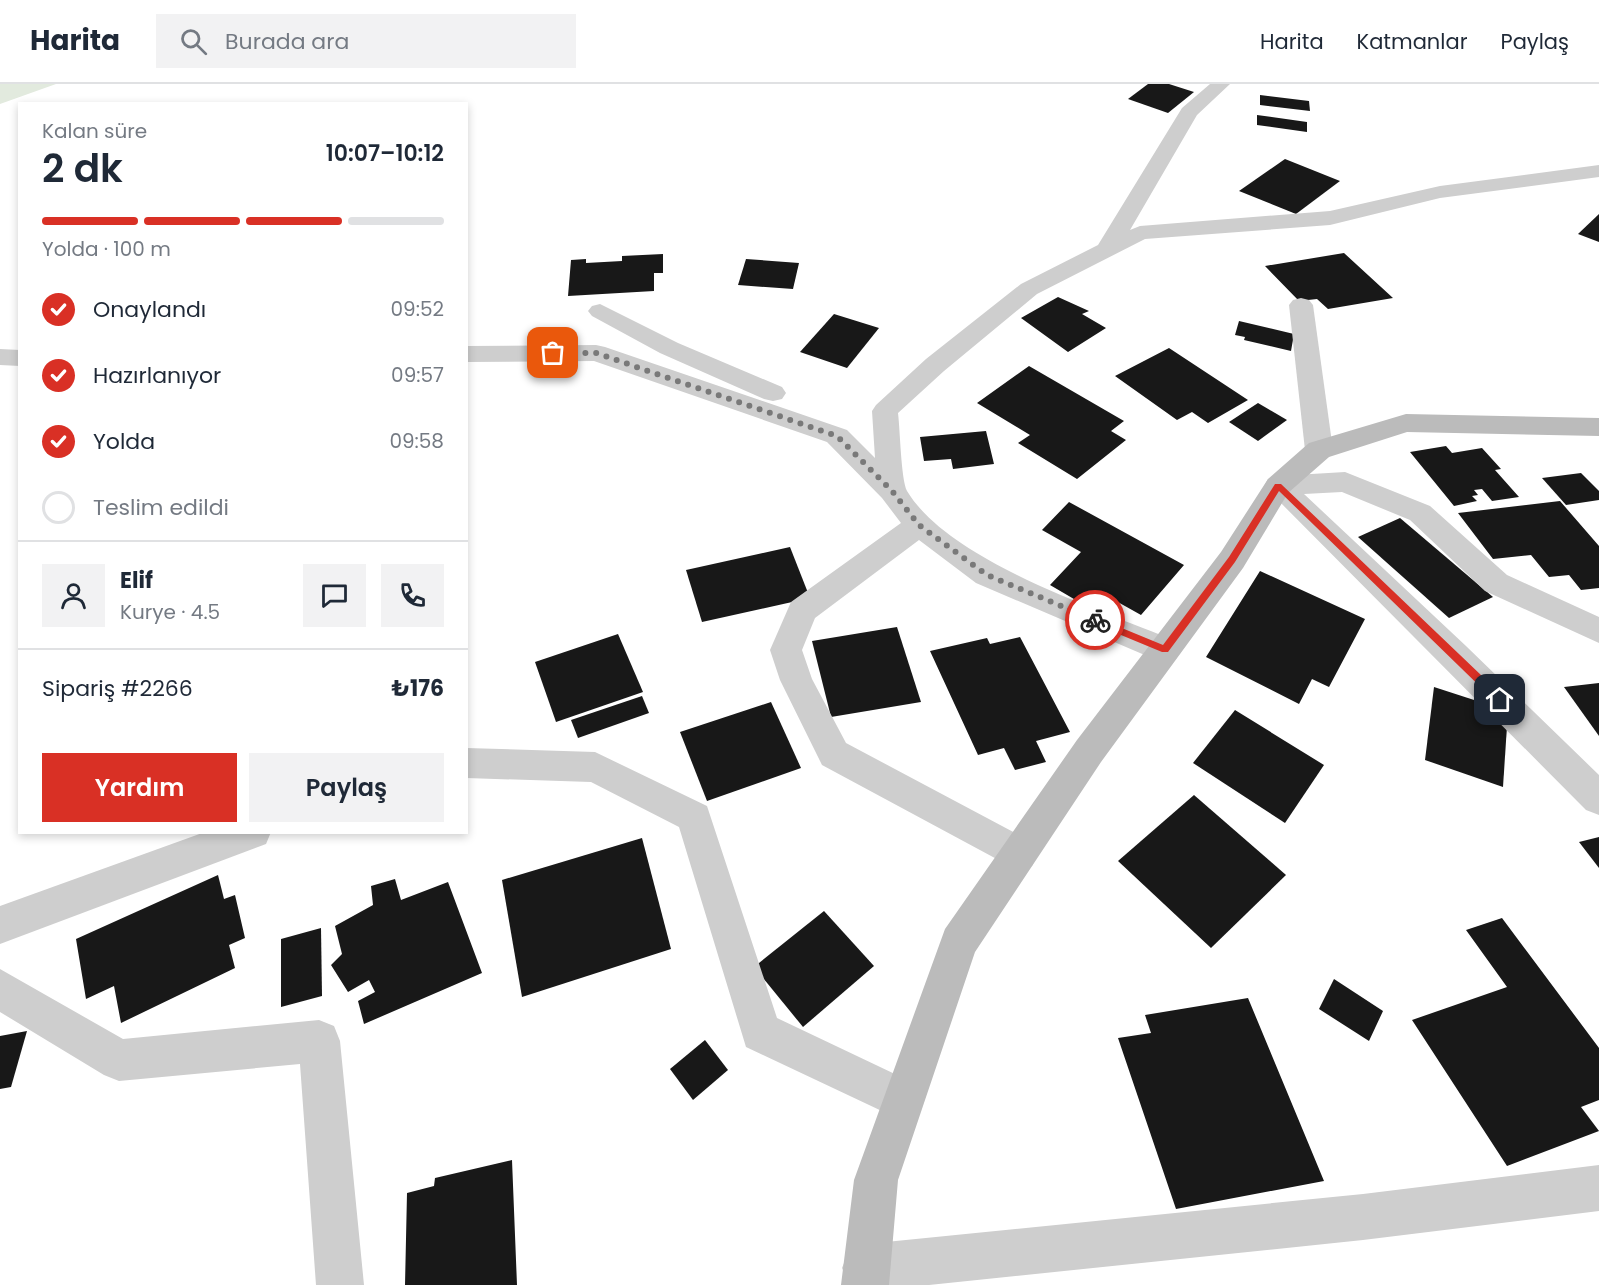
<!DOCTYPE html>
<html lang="tr">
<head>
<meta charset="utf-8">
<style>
	:root { --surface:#fff; --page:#f2f2f3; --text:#1f2937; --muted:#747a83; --line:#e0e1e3; --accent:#d93025 }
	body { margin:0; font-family:Poppins,sans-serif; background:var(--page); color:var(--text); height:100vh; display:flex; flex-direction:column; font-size:22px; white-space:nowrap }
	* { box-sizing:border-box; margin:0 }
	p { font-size:20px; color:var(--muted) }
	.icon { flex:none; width:33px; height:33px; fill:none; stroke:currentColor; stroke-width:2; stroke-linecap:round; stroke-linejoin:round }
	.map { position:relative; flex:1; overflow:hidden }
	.drawer { position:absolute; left:18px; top:18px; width:450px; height:732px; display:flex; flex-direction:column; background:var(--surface); border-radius:0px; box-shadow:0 3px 9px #0003 }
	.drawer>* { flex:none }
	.pin { position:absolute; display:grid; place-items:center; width:51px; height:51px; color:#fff; margin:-26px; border-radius:12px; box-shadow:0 3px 9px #0006 }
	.courier { position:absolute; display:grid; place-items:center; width:60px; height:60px; margin:-30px; border:4px solid #d93025; border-radius:50%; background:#fff; color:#222; box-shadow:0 2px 8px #0007 }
	.overview em { font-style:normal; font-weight:600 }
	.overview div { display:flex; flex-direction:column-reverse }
	.overview { display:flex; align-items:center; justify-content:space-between; height:102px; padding:0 24px }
	h1 { font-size:39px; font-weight:600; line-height:45px }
	.bar { display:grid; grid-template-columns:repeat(4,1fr); gap:9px 6px; align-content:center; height:72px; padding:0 24px }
	.bar i { height:8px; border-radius:4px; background:var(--line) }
	.bar .current { background:var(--accent) }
	.bar p { grid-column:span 4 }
	.line { display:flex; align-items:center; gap:15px; padding:0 24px; border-top:2px solid var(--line) }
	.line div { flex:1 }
	.round { display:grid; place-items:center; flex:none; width:63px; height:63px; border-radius:0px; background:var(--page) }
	ol { padding:0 24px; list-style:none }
	li { display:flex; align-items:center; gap:18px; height:66px }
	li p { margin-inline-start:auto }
	li .icon { padding:6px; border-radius:50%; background:var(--accent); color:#fff; stroke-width:4 }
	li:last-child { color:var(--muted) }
	li i { width:33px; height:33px; border:3px solid var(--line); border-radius:50% }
	.action { display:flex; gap:12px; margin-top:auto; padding:12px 24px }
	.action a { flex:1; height:69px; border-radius:0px; background:var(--accent); color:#fff; font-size:24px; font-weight:600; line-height:69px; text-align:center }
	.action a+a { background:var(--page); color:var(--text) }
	header { display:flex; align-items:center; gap:36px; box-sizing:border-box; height:84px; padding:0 30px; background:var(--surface); border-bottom:2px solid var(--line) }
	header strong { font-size:28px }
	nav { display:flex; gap:33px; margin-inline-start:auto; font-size:21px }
	.search { width:420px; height:54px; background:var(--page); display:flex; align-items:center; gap:15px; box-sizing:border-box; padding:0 21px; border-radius:0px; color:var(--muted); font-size:22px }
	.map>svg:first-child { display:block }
	.green { fill:#e2eade }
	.building { fill:#181818 }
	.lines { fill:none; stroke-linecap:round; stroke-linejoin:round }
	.street { fill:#cecece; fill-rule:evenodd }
	.secondary { fill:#bbb; fill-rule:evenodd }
	.route { fill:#d93025 }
	.done { stroke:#797979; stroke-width:6; stroke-dasharray:0 10.8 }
</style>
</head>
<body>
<header>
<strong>Harita</strong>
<div class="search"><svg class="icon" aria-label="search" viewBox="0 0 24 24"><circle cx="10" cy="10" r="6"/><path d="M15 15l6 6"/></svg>Burada ara</div>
<nav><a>Harita</a><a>Katmanlar</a><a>Paylaş</a></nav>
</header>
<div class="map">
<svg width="1599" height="1201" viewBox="0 0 1599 1201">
	<rect width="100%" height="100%" fill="#fff"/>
	<polygon class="green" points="0,0 56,0 0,20"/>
	<g class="building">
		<polygon points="1148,0 1169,0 1194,8 1168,29 1128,15"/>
		<polygon points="1260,11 1309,17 1310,27 1260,21"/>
		<polygon points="1257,31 1307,38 1307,48 1257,41"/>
		<polygon points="1285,75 1340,97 1296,130 1239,107"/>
		<polygon points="1599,130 1599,158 1578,150"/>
		<polygon points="1344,169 1393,214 1328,225 1317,215 1299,217 1265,182"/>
		<polygon points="663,170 663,189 654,189 654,207 568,212 571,176 586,175 586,179 622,177 622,172"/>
		<polygon points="746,175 799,179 793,205 738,201"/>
		<polygon points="1058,213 1089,227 1082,230 1106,244 1068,268 1021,234"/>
		<polygon points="834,230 879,244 847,284 800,268"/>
		<polygon points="1239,237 1294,250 1291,267 1244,256 1245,253 1235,251"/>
		<polygon points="1169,264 1248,316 1208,339 1192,328 1177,336 1115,292"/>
		<polygon points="1029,282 1124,337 1111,347 1126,356 1077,395 1018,359 1030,351 977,319"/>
		<polygon points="1258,319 1287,336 1258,357 1229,338"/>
		<polygon points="986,347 994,380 953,385 951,375 924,377 920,353"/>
		<polygon points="1446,362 1452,369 1482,364 1501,385 1495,386 1519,413 1492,417 1482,405 1474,406 1478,411 1472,412 1477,417 1454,422 1410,368"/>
		<polygon points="1581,389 1599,407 1599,416 1566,421 1542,394"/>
		<polygon points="1560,417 1599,462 1599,504 1581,506 1569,491 1549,493 1531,471 1493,475 1458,429"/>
		<polygon points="1069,418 1184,481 1141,531 1116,517 1103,532 1050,501 1081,468 1042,446"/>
		<polygon points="1400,434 1493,513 1449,534 1358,453"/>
		<polygon points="790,463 810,514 702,538 686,486"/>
		<polygon points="1260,487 1365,535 1329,603 1312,595 1299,620 1206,573"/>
		<polygon points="897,543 921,618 831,633 812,557"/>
		<polygon points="618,550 643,608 556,638 535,578"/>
		<polygon points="1020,553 1070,648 1036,657 1046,678 1015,686 1004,664 978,671 930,567 987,554 990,560"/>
		<polygon points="1599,599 1599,652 1564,603"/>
		<polygon points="1434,603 1508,627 1503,703 1425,676"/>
		<polygon points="642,612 649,629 578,654 571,636"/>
		<polygon points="771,618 801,684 707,717 680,648"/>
		<polygon points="1235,626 1324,681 1285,739 1193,679"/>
		<polygon points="1194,711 1286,791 1211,864 1118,777"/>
		<polygon points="1599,753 1599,784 1579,758"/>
		<polygon points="642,754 671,865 522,913 502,796"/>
		<polygon points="218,791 224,815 235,811 245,854 229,861 235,884 121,939 114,902 86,915 76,855"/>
		<polygon points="395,795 401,816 448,798 482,889 364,940 358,917 375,908 369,896 348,908 331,881 342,870 335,842 373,821 371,802"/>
		<polygon points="824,827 874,882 803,943 754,883"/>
		<polygon points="1502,834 1599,964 1599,1016 1581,1023 1599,1047 1507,1082 1412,936 1507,903 1466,846"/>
		<polygon points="321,844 322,912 281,923 281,855"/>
		<polygon points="1334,895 1383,927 1369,957 1319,925"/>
		<polygon points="1248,914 1324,1097 1176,1125 1118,954 1151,949 1145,931"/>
		<polygon points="27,947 11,1003 0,1005 0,952"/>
		<polygon points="705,956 728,986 693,1016 670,985"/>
		<polygon points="512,1076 517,1201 405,1201 407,1109 434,1102 435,1094"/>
	</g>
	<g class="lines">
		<g class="street">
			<path d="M1210,0H1230L1197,31L1130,146L1140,142L1330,127L1440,102L1599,81V93L1440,114L1330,141L1145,155L1037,210L944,287L898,329C900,344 901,396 907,407C950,478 1101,526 1176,557L1181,566L1176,575L1165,579L1154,575L976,499L919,456L815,534L802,566L812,595L846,659L1032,758L1038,770L1032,782L1019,787L822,681L780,596L770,566L791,518L901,439L882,414L827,358L594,277L466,278V262L596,261L605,263L847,346L875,374L872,327L876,321L926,275L1021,200L1098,161L1182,24Z"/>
			<polygon points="1301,214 1309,216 1313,221 1333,366 1329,373 1319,375 1309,373 1305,366 1289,221 1293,216"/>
			<polygon points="600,220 678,259 782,303 786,309 782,315 773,317 764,315 660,269 592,232 588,227 592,222"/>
			<polygon points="0,265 20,266 20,282 0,281"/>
			<polygon points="1345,388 1430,422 1507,491 1599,533 1599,559 1485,507 1410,436 1342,408 1304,410 1466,562 1599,691 1599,731 1586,726 1264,402 1268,395 1278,392"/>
			<polygon points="466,664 595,668 707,722 777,934 918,1001 924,1016 918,1031 903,1037 746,963 679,743 591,698 466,694"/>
			<polygon points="205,748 271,748 266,760 0,860 0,822"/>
			<polygon points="0,885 123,955 319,936 334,942 340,957 364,1201 316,1201 300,980 119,997 104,991 0,928"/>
			<polygon points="1599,1081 1599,1127 1363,1156 929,1201 850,1201 842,1184 849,1167 866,1160 1363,1110"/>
		</g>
		<polygon class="secondary" points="1406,330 1599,334 1599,352 1407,348 1329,373 1288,409 1243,484 1101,678 975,868 898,1096 889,1201 841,1201 854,1096 945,845 1077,656 1221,468 1268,395 1309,359"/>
	</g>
	<polygon class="route" points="1275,400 1281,400 1504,613 1504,619 1497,619 1279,407 1235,478 1168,568 1162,568 1092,539 1092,534 1095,533 1163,561 1229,473"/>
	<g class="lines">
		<polyline class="done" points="553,269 596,269 837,352 892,407 919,441 987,491 1095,536"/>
	</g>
</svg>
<div class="pin" style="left:553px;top:269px;background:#ea580c"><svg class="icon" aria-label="bag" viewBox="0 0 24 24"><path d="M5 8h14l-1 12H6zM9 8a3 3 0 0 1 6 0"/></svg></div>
<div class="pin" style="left:1500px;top:616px;background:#1f2937"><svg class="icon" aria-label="home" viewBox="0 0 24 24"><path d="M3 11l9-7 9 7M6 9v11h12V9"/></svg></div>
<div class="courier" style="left:1095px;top:536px"><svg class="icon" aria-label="bike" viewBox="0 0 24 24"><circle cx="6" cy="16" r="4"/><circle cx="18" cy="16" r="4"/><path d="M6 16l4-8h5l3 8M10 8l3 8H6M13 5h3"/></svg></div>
<section class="drawer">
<div class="overview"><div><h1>2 dk</h1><p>Kalan süre</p></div><em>10:07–10:12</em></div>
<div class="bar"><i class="current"></i><i class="current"></i><i class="current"></i><i></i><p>Yolda · 100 m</p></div>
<ol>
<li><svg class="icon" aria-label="check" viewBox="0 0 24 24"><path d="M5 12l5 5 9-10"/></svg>Onaylandı<p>09:52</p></li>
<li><svg class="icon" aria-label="check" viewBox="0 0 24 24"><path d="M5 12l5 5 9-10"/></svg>Hazırlanıyor<p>09:57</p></li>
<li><svg class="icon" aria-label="check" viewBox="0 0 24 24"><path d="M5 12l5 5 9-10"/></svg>Yolda<p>09:58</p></li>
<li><i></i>Teslim edildi</li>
</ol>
<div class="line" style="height:108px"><a class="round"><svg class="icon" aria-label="person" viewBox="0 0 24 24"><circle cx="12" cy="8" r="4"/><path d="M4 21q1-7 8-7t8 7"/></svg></a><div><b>Elif</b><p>Kurye · 4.5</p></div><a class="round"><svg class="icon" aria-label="chat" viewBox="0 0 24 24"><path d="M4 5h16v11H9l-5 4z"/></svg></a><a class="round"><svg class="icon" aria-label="phone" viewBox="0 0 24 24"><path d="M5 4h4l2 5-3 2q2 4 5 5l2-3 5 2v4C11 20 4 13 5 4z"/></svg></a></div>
<div class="line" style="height:78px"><div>Sipariş #2266</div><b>₺176</b></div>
<div class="action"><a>Yardım</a><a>Paylaş</a></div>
</section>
</div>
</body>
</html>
